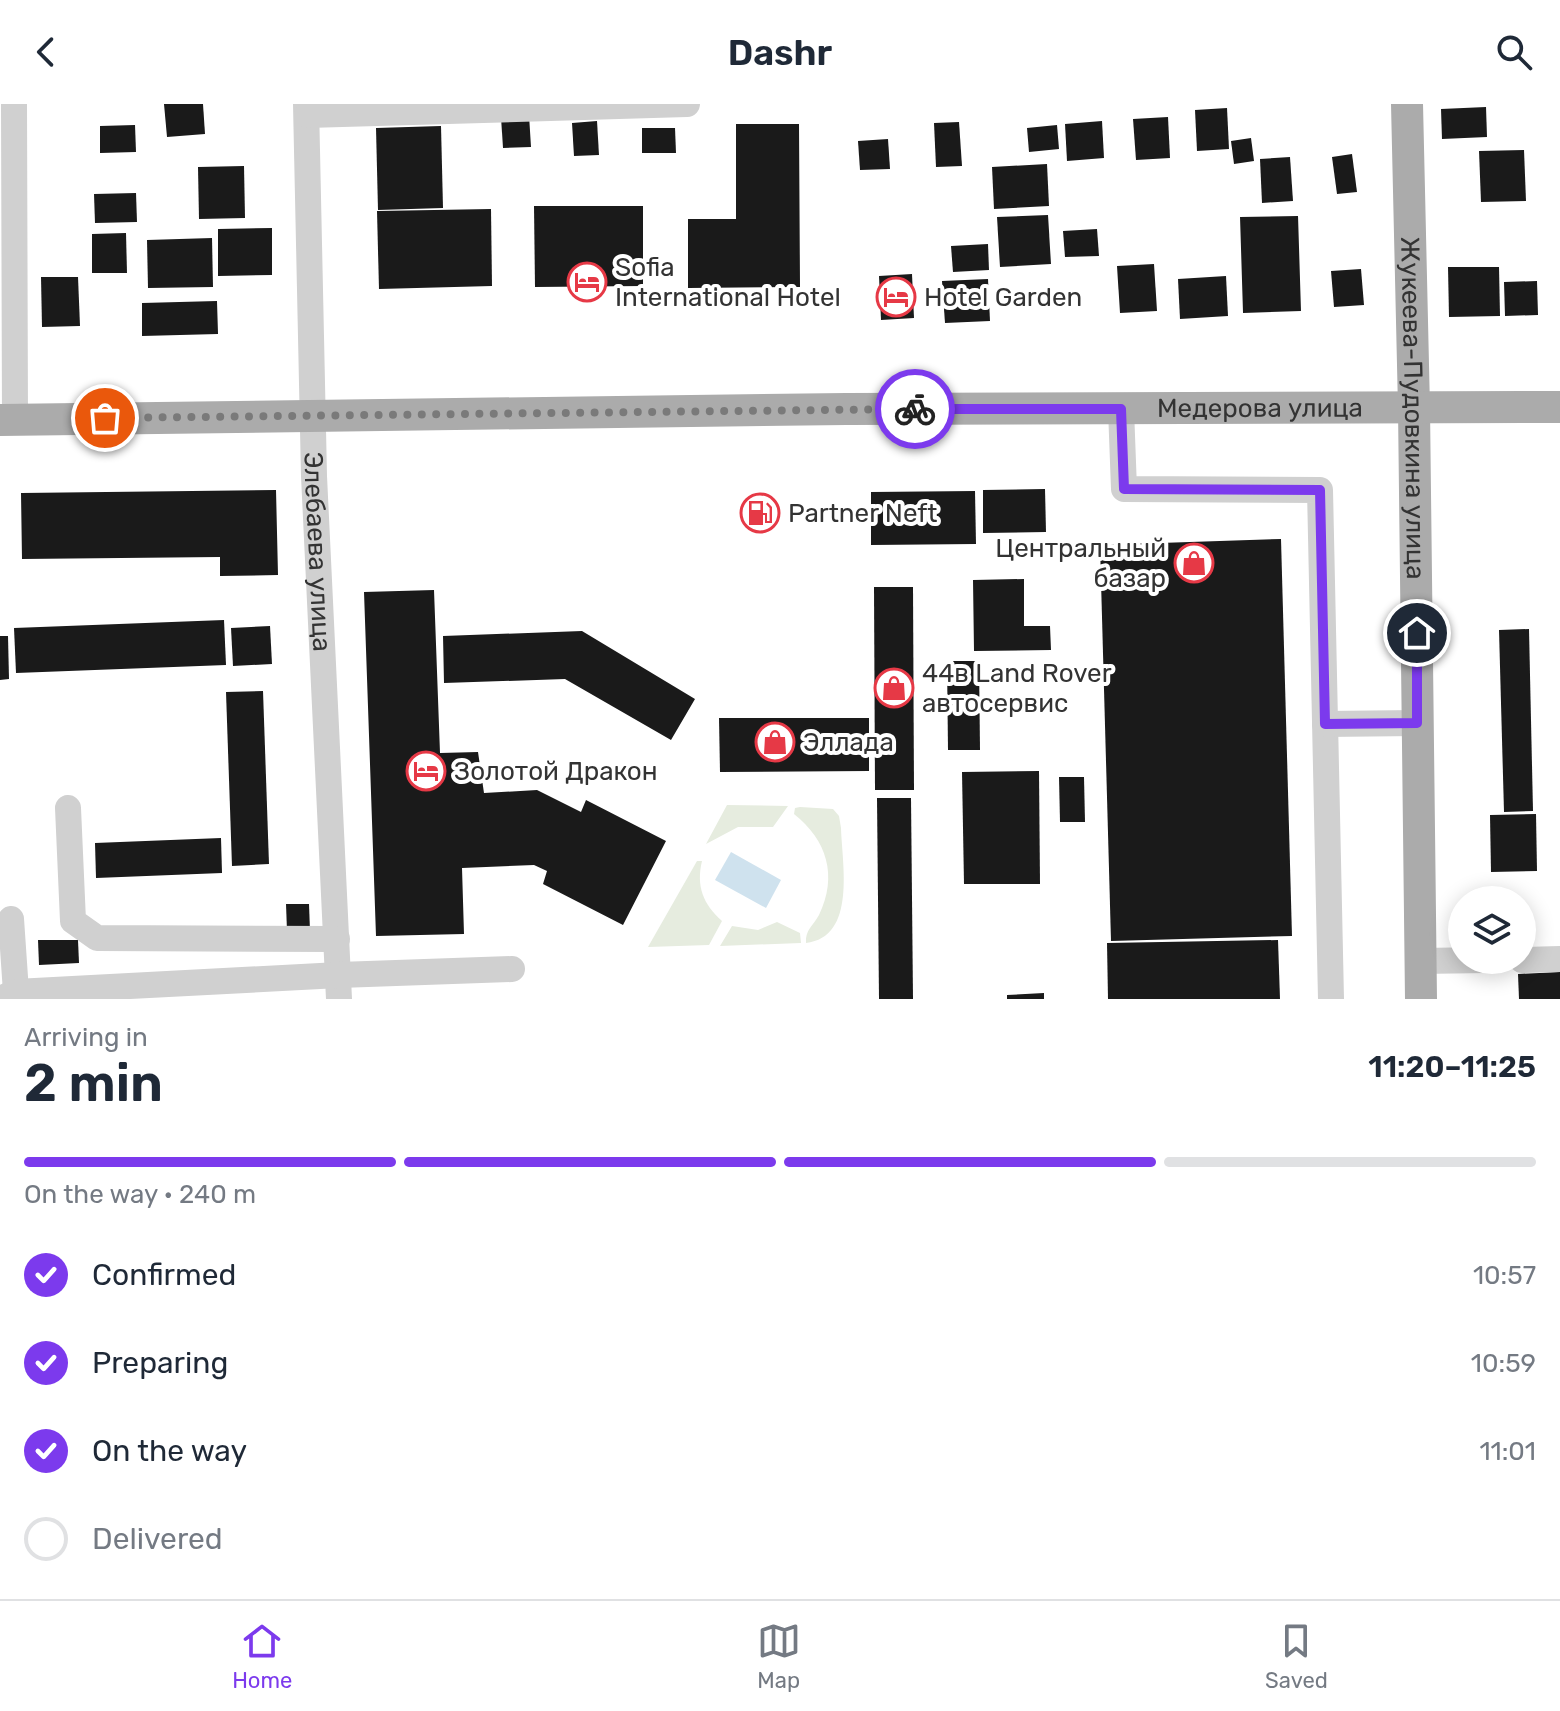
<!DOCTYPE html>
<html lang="en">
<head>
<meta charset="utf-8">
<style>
	:root { --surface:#fff; --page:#f2f2f3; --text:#1f2937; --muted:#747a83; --line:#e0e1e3; --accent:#7c3aed }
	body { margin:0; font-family:Rubik,sans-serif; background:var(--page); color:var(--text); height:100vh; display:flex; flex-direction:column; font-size:30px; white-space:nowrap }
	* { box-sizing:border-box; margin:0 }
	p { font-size:26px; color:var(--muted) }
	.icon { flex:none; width:44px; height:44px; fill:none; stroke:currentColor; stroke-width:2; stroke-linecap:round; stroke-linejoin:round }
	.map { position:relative; height:895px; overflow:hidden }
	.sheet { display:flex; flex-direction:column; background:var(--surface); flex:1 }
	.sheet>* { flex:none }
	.controls { position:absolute; left:1448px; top:782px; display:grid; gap:16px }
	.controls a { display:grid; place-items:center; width:88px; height:88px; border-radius:50%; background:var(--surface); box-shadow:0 4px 20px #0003; font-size:40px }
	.pin { position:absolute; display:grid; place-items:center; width:68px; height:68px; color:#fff; margin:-34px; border:4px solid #fff; border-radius:50%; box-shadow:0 2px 8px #0007 }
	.courier { position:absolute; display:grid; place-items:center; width:80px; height:80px; margin:-40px; border:6px solid #7c3aed; border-radius:50%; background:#fff; color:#222; box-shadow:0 2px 10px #0007 }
	.headline em { font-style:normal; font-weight:600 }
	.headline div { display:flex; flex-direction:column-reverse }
	.headline { display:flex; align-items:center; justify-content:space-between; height:136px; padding:0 24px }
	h1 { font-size:52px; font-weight:600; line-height:60px }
	.bar { display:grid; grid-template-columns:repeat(4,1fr); gap:12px 8px; align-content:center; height:96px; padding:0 24px }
	.bar i { height:10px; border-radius:6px; background:var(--line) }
	.bar .on { background:var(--accent) }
	.bar p { grid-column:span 4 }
	ol { padding:0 24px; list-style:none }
	li { display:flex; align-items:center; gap:24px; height:88px }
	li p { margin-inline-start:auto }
	li .icon { padding:8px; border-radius:50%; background:var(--accent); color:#fff; stroke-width:4 }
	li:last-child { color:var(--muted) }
	li i { width:44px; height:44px; border:4px solid var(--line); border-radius:50% }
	header { display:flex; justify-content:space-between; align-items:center; height:104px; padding:0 24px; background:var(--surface); font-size:36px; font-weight:600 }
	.menu { display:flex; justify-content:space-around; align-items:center; height:112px; border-top:2px solid var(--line); background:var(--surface); font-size:22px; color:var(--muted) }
	.menu a { display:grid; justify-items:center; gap:4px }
	.menu .on { color:var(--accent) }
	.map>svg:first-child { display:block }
	.green { fill:#e6ecdf }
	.water { fill:#cfe2ee }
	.building { fill:#1a1a1a }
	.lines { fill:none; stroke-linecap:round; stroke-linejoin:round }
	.minor { stroke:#d0d0d0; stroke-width:26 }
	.major { stroke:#ababab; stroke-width:32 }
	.done { stroke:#7a7a7a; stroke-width:8; stroke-dasharray:0 14.4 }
	.route { stroke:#7c3aed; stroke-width:10 }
	.labels { text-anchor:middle; stroke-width:8; stroke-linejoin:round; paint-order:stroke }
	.poi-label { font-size:26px; fill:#333; stroke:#fff; text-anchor:start }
	.street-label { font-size:26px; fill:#333; stroke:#fff }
</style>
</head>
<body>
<header><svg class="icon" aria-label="back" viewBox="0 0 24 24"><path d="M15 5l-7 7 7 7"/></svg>Dashr<svg class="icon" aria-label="search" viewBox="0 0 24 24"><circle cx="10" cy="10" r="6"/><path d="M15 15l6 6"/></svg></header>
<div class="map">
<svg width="1560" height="895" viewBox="0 0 1560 895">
	<rect width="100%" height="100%" fill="#fff"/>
	<g class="green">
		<polygon points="727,701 788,702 773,723 738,723 706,740"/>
		<path d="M800,703L833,705L839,712L841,724C842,760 857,833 806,839C805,826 813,822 819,811C838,772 827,736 794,710L795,704Z"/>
		<path d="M697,757H702C696,782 703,800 722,817L709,841L648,843Z"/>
		<polygon points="777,818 800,829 801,839 720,842 732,822 758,826"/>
	</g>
	<polygon class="water" points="731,748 781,776 766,804 715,776"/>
	<g class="building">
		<polygon points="164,0 203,0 205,30 167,33"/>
		<polygon points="1486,3 1487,33 1442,35 1441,5"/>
		<polygon points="1227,4 1229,45 1197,47 1195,6"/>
		<polygon points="529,11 531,43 503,44 501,13"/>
		<polygon points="1168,13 1170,54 1136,56 1133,15"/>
		<polygon points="597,17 599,51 574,52 572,19"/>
		<polygon points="1102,17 1104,54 1067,57 1065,20"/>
		<polygon points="959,18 962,62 936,63 934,19"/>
		<polygon points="736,20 799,20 800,183 688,184 688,115 736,115"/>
		<polygon points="135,21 136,48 100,49 100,22"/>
		<polygon points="1057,21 1059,45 1029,48 1027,24"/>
		<polygon points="441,22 443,104 378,106 376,24"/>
		<polygon points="642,24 675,24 676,49 642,49"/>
		<polygon points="1251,34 1254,57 1234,60 1231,37"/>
		<polygon points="888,35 890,65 860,66 858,37"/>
		<polygon points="1524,46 1526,97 1481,98 1479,47"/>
		<polygon points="1352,50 1357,88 1337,90 1332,53"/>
		<polygon points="1290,53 1293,97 1262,99 1260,55"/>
		<polygon points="1047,60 1049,102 994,105 992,63"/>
		<polygon points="244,62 245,114 199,115 198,63"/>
		<polygon points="136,89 137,118 95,119 94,90"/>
		<polygon points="534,102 643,102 643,182 535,183"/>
		<polygon points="491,105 492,182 379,185 377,107"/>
		<polygon points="1048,111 1051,160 1000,163 997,113"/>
		<polygon points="1298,112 1301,207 1243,209 1240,113"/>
		<polygon points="272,124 272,171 218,172 218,125"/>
		<polygon points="1097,125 1099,152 1065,153 1063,127"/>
		<polygon points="126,129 127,169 92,169 92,130"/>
		<polygon points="212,134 213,183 148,184 147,136"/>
		<polygon points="988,140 989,166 953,168 951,142"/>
		<polygon points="1154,160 1157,207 1120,209 1117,162"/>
		<polygon points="1448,163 1499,163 1500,212 1449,213"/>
		<polygon points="1361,165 1364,201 1334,203 1331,167"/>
		<polygon points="912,170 914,214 881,216 879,172"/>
		<polygon points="1226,172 1228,212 1180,215 1178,175"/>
		<polygon points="41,173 78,173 80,222 42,223"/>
		<polygon points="988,175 990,217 945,219 942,177"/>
		<polygon points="1537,177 1538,211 1505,212 1504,178"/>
		<polygon points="217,197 218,230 142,232 142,199"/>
		<polygon points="1045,385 1046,428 983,429 983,386"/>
		<polygon points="276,386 278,471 220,472 220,453 22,455 21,389"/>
		<polygon points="975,387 976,440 871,441 871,388"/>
		<polygon points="1281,435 1292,832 1111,837 1100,441"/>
		<polygon points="1024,475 1024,522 1050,522 1051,546 974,547 973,476"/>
		<polygon points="874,483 913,483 914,686 875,686"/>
		<polygon points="434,486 440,649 478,648 484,689 537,686 581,708 586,696 666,737 623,821 543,780 547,767 534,761 462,764 464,830 376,832 364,488"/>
		<polygon points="224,516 226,561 16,569 14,524"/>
		<polygon points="270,522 272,560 233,562 231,524"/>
		<polygon points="1529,525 1533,707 1504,708 1499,526"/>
		<polygon points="582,527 695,595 671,636 565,575 444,579 443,532"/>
		<polygon points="0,532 8,532 9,575 0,576"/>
		<polygon points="947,557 979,557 980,646 948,646"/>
		<polygon points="263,587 269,760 232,762 226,588"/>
		<polygon points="719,614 869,614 869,667 720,668"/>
		<polygon points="1039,667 1040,780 964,780 962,668"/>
		<polygon points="1059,673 1084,673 1085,718 1060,718"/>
		<polygon points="877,694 911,694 913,895 879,895"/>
		<polygon points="1536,710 1537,767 1491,768 1490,711"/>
		<polygon points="221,734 222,769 96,774 95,739"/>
		<polygon points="286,800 309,800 310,827 287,827"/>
		<polygon points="38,836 78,836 79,859 39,861"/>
		<polygon points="1278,836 1280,895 1108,895 1107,839"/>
		<polygon points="1560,868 1560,895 1519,895 1518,870"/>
		<polygon points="1044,889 1044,895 1007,895 1007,891"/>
	</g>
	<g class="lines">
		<g class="minor">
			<polyline points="14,0 15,315"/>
			<path id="s1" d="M306,0L314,372L339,895"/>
			<polyline points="307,11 687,0"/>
			<polyline points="1121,305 1124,385 1320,386 1331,895"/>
			<polyline points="1325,620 1417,619"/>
			<polyline points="68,704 73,817 97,834 337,835"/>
			<polyline points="11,815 16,888"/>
			<polyline points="1522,856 1560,855"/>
			<polyline points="1420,857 1487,856"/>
			<polyline points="0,895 16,888 339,871 512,865"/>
		</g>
		<g class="major">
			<path id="s2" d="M1407,0L1414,304L1421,895"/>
			<path id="s3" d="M0,316L846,305L1560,303"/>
		</g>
	</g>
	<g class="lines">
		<polyline class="done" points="105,314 915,305"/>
		<polyline class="route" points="915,305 1121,305 1124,385 1320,386 1325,620 1417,619 1417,529"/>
	</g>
	<defs>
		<g id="hotel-ring" transform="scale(2)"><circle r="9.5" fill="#fff" stroke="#e63946" stroke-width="1.5"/><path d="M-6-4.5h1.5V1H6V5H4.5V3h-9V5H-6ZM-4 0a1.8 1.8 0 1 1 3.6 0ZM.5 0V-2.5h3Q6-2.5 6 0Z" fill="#e63946"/></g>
		<g id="fuel-ring" transform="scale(2)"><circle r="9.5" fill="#fff" stroke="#e63946" stroke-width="1.5"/><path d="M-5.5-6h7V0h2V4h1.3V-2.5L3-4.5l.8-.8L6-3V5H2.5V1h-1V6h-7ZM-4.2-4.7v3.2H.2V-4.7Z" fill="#e63946"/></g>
		<g id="shop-ring" transform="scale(2)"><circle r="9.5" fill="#fff" stroke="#e63946" stroke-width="1.5"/><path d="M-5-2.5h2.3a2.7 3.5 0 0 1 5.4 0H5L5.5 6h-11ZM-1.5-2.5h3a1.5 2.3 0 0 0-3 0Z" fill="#e63946"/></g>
	</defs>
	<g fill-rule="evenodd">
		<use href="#hotel-ring" x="587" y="178"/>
		<use href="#hotel-ring" x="896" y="193"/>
		<use href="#fuel-ring" x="760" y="409"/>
		<use href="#shop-ring" x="1194" y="459"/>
		<use href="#shop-ring" x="894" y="584"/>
		<use href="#shop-ring" x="775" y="638"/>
		<use href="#hotel-ring" x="426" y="667"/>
	</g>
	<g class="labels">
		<g class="poi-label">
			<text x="615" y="172">Sofia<tspan x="615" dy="30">International Hotel</tspan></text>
			<text x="924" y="202">Hotel Garden</text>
			<text x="788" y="418">Partner Neft</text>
			<text x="1166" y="453" text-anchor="end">Центральный<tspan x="1166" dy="30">базар</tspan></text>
			<text x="922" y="578">44в Land Rover<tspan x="922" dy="30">автосервис</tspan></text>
			<text x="803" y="647">Эллада</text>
			<text x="454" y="676">Золотой Дракон</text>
		</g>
		<g class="street-label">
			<text dy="9" stroke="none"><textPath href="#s2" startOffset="304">Жукеева-Пудовкина улица</textPath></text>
			<text dy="9" stroke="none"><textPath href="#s3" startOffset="1260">Медерова улица</textPath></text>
			<text dy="9" stroke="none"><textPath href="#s1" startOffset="448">Элебаева улица</textPath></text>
		</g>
	</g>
</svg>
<div class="controls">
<a><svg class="icon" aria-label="layers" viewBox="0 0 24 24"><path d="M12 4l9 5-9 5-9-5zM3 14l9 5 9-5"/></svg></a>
</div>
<div class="pin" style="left:105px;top:314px;background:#ea580c"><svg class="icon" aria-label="bag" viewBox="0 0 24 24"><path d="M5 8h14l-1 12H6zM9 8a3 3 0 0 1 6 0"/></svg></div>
<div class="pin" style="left:1417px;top:529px;background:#1f2937"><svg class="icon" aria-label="home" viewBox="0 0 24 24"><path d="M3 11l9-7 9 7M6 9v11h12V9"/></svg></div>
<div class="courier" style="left:915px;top:305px"><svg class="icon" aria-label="bike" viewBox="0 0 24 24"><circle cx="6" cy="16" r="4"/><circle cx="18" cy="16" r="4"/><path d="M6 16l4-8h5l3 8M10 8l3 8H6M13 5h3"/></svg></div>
</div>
<section class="sheet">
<div class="headline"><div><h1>2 min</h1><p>Arriving in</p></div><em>11:20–11:25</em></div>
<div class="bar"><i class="on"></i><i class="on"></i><i class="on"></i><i></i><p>On the way · 240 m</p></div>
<ol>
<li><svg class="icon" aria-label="check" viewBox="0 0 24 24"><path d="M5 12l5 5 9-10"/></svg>Confirmed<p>10:57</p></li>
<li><svg class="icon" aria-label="check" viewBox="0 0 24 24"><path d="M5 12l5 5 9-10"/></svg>Preparing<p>10:59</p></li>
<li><svg class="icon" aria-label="check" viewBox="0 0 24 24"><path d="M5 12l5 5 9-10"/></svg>On the way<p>11:01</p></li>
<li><i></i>Delivered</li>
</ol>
</section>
<nav class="menu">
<a class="on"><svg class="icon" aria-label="home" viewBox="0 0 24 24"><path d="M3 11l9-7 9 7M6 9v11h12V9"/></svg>Home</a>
<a><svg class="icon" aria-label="map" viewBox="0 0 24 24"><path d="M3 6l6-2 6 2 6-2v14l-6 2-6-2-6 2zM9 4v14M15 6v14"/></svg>Map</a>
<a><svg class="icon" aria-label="saved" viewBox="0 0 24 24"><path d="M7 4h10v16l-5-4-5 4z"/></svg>Saved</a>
</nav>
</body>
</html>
